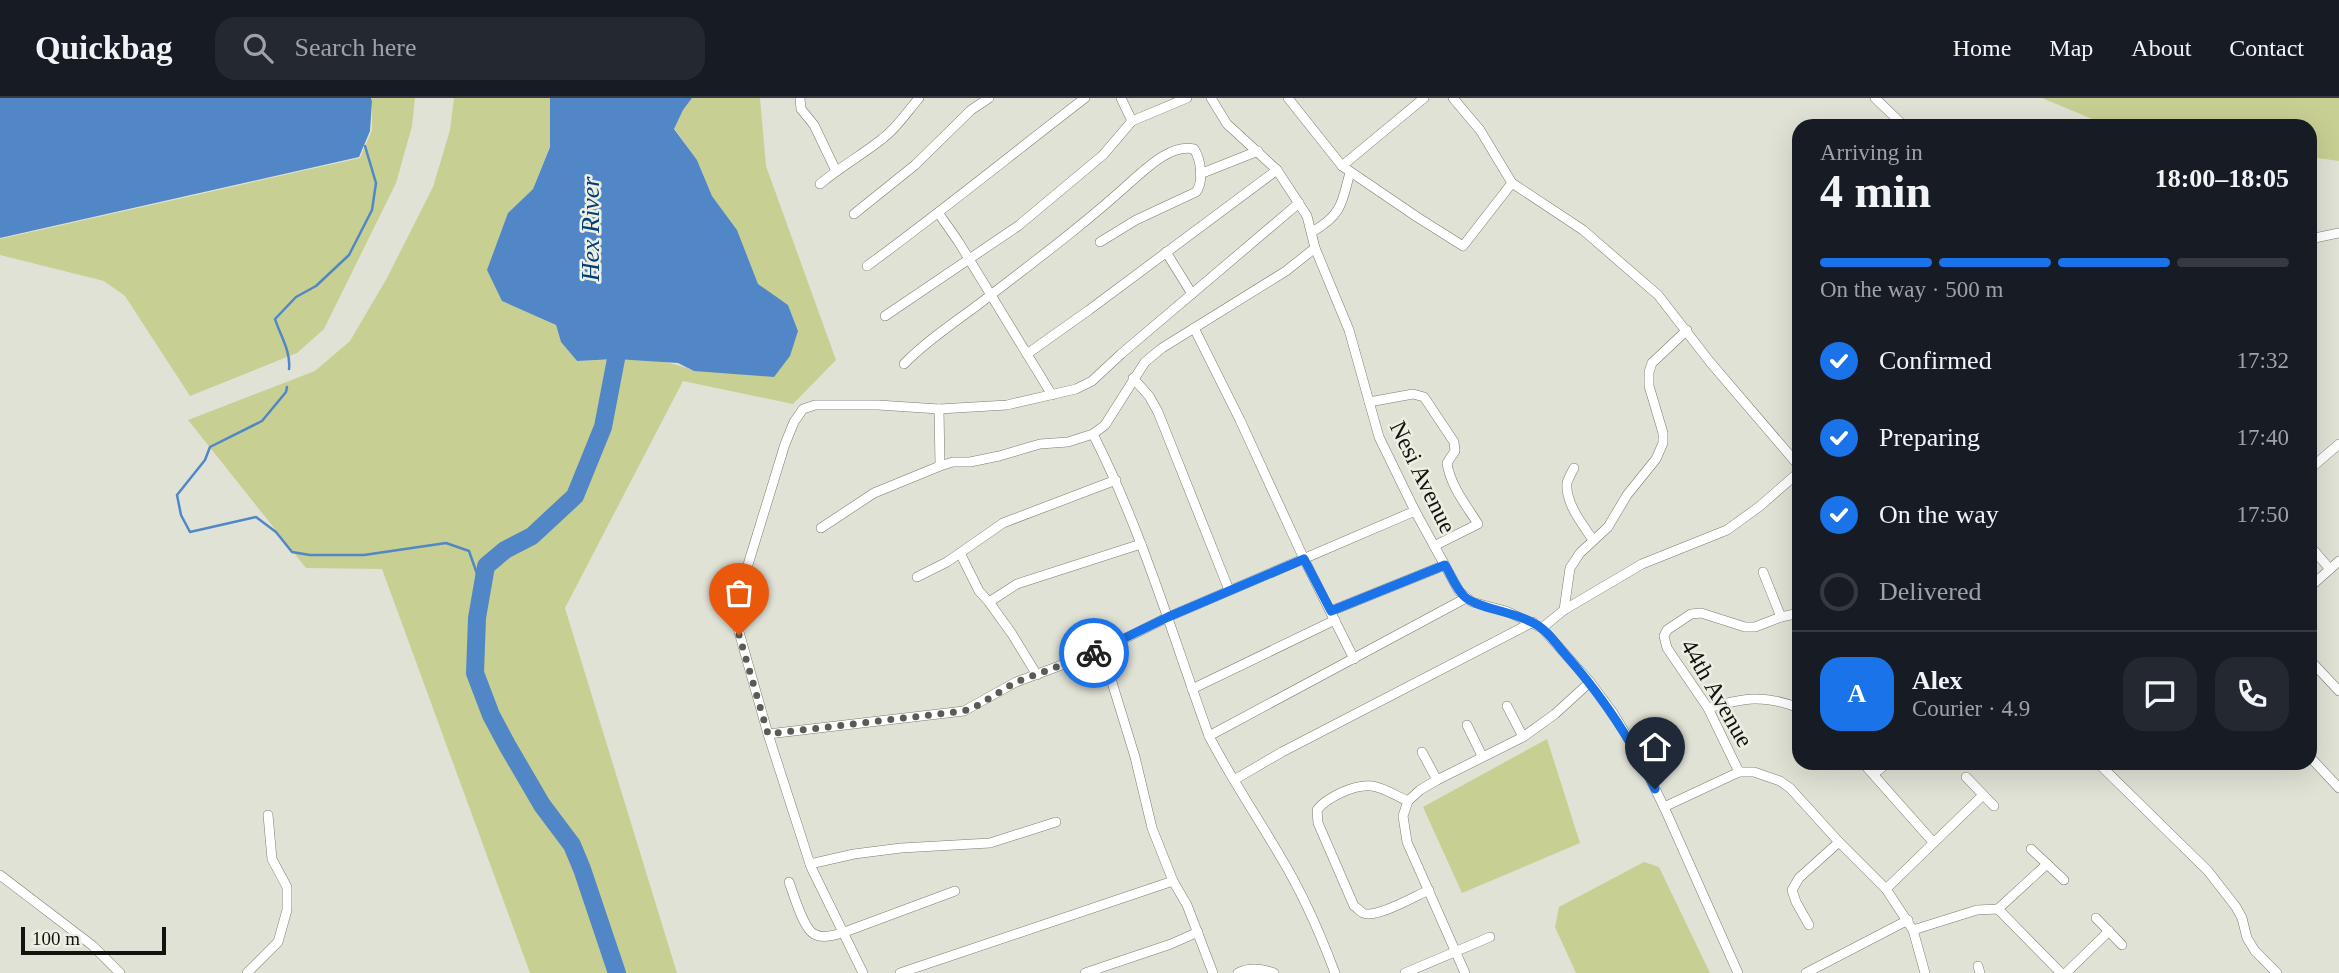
<!DOCTYPE html>
<html lang="en">
<head>
<meta charset="utf-8">
<style>
	:root { --surface:#171b24; --page:#242831; --text:#f1f3f6; --muted:#9ea1a6; --line:#363941; --accent:#1a73e8 }
	body { margin:0; font-family:Georgia,serif; background:var(--page); color:var(--text); height:100vh; display:flex; flex-direction:column; font-size:26px; white-space:nowrap }
	* { box-sizing:border-box; margin:0 }
	p { font-size:23px; color:var(--muted) }
	.icon { flex:none; width:38px; height:38px; fill:none; stroke:currentColor; stroke-width:2; stroke-linecap:round; stroke-linejoin:round }
	.map { position:relative; flex:1; overflow:hidden }
	.panel { position:absolute; left:1792px; top:21px; width:525px; height:651px; display:flex; flex-direction:column; background:var(--surface); border-radius:21px; box-shadow:0 7px 28px #0002 }
	.panel>* { flex:none }
	.scale { position:absolute; left:21px; bottom:18px; width:145px; box-sizing:border-box; padding-left:7px; border:4px solid #12130f; border-top:0; font-size:19px; line-height:24px; white-space:nowrap; color:#12130f; -webkit-text-stroke:5px #edefe3; paint-order:stroke }
	.pin { position:absolute; display:grid; place-items:center; width:60px; height:60px; color:#fff; margin:-72px -30px; border-radius:50% 50% 50% 0; rotate:-45deg; box-shadow:0 0 7px #0007 }
	.pin .icon { rotate:45deg }
	.courier { position:absolute; display:grid; place-items:center; width:70px; height:70px; margin:-35px; border:5px solid #1a73e8; border-radius:50%; background:#fff; color:#222; box-shadow:0 2px 9px #0007 }
	.overview em { font-style:normal; font-weight:600 }
	.overview div { display:flex; flex-direction:column-reverse }
	.overview { display:flex; align-items:center; justify-content:space-between; height:119px; padding:0 28px }
	h1 { font-size:46px; font-weight:600; line-height:52px }
	.bar { display:grid; grid-template-columns:repeat(4,1fr); gap:10px 7px; align-content:center; height:84px; padding:0 28px }
	.bar i { height:9px; border-radius:5px; background:var(--line) }
	.bar .active { background:var(--accent) }
	.bar p { grid-column:span 4 }
	.line { display:flex; align-items:center; gap:18px; padding:0 28px; border-top:2px solid var(--line) }
	.line div { flex:1 }
	.round { display:grid; place-items:center; flex:none; width:74px; height:74px; border-radius:21px; background:var(--page) }
	ol { padding:0 28px; list-style:none }
	li { display:flex; align-items:center; gap:21px; height:77px }
	li p { margin-inline-start:auto }
	li .icon { padding:7px; border-radius:50%; background:var(--accent); color:#fff; stroke-width:4 }
	li:last-child { color:var(--muted) }
	li i { width:38px; height:38px; border:4px solid var(--line); border-radius:50% }
	header { display:flex; align-items:center; gap:42px; box-sizing:border-box; height:98px; padding:0 35px; background:var(--surface); border-bottom:2px solid var(--line) }
	header strong { font-size:33px }
	nav { display:flex; gap:38px; margin-inline-start:auto; font-size:24px }
	.search { width:490px; height:63px; background:var(--page); display:flex; align-items:center; gap:18px; box-sizing:border-box; padding:0 24px; border-radius:21px; color:var(--muted); font-size:26px }
	.map>svg:first-child { display:block }
	.green { fill:#c8cf93 }
	.water { fill:#5187c6 }
	.lines { fill:none; stroke-linecap:round; stroke-linejoin:round }
	.stream { stroke:#5187c6; stroke-width:2.5 }
	.river { stroke:#5187c6; stroke-width:18 }
	.street-casing { stroke:#7b7d72; stroke-width:10 }
	.street { stroke:#fff; stroke-width:9 }
	.done { stroke:#5a5b55; stroke-width:7; stroke-dasharray:0 12.6 }
	.route { stroke:#1a73e8; stroke-width:9 }
	.labels { text-anchor:middle; stroke-width:5; stroke-linejoin:round; paint-order:stroke }
	.street-label { font-size:24px; fill:#12130f; stroke:#edefe3 }
	.water-label { font-size:26px; font-style:italic; fill:#003e78; stroke:#edefe3 }
</style>
</head>
<body>
<header>
<strong>Quickbag</strong>
<div class="search"><svg class="icon" aria-label="search" viewBox="0 0 24 24"><circle cx="10" cy="10" r="6"/><path d="M15 15l6 6"/></svg>Search here</div>
<nav><a>Home</a><a>Map</a><a>About</a><a>Contact</a></nav>
</header>
<div class="map">
<svg width="2339" height="875" viewBox="0 0 2339 875">
	<rect width="100%" height="100%" fill="#e0e2d6"/>
	<g class="green">
		<polygon points="372,0 415,0 412,28 396,85 324,231 297,255 190,298 125,198 104,183 0,157 0,141 360,60 372,32"/>
		<path d="M454,0H550V48L533,91L508,115L502,203L556,227L561,244L577,263C615,262 660,257 694,273L798,233L788,207L758,187L737,132L712,98L697,62L674,30L683,12L692,0H760L766,68L836,262L793,306L683,283L565,510L677,875H530L382,471L306,470L188,322L315,273L350,243L387,180L433,89L450,32Z"/>
		<polygon points="2042,0 2339,0 2339,63 2310,59 2310,28 2109,28"/>
		<polygon points="1547,641 1580,745 1462,795 1423,709"/>
		<polygon points="1644,764 1659,769 1710,875 1576,875 1555,829 1559,809"/>
	</g>
	<g class="water">
		<polygon points="0,0 371,0 372,3 370,33 359,59 0,140"/>
		<polygon points="550,0 692,0 683,12 674,31 697,62 712,98 737,132 758,186 788,207 798,233 790,258 774,279 694,273 678,265 616,261 577,263 561,244 556,227 502,203 487,172 508,115 533,91 550,49"/>
	</g>
	<g class="lines">
		<g class="stream">
			<path d="M289,271C291,253 280,237 275,221L296,199L316,188L349,157L372,112L376,85L365,48"/>
			<polyline points="287,289 286,294 262,323 210,349 205,362 177,397 181,417 190,434 256,419 276,434 292,454 310,457 364,457 446,445 469,453 482,490"/>
		</g>
		<polyline class="river" points="616,240 616,261 603,329 575,398 532,438 505,452 486,468 477,520 475,575 491,617 507,647 542,707 572,747 582,771 617,875"/>
		<g class="street-casing">
			<g id="street">
				<polyline points="800,0 801,11 814,27 836,73"/>
				<polyline points="1121,0 1132,23"/>
				<polyline points="1211,0 1227,26 1277,72 1307,118 1315,150 1349,232 1379,339 1415,413 1459,493 1472,504 1506,513 1542,530 1590,584 1613,615 1638,656 1664,709 1738,875"/>
				<polyline points="1288,0 1342,68 1417,119 1463,148 1512,85"/>
				<polyline points="1453,0 1480,32 1512,85 1583,132 1658,197 1710,264 1799,368"/>
				<polyline points="1875,0 1904,28"/>
				<polyline points="1342,68 1424,0"/>
				<polyline points="1200,76 1258,53"/>
				<path d="M820,86C840,69 862,57 882,41C897,30 907,14 919,0"/>
				<polyline points="854,116 915,67 971,12 989,0"/>
				<polyline points="939,116 958,143 1052,297"/>
				<path d="M1312,134C1342,117 1342,105 1350,74"/>
				<polyline points="2310,141 2339,135"/>
				<polyline points="1166,154 1192,196"/>
				<path d="M867,168C941,114 1012,56 1085,0"/>
				<polyline points="885,218 1018,128 1103,57 1132,23 1187,0"/>
				<polyline points="1194,230 1240,322 1304,461 1354,561"/>
				<polyline points="1027,256 1089,212 1277,72"/>
				<path d="M904,266C927,242 957,223 983,203C1035,163 1086,125 1134,81C1149,68 1172,46 1194,51C1201,62 1204,83 1196,94L1136,122L1100,144"/>
				<polyline points="1133,280 1149,298 1158,314 1229,492"/>
				<path d="M1369,304L1413,296L1424,299L1454,344L1455,353L1447,365C1450,387 1466,407 1478,426L1434,448"/>
				<polyline points="939,311 940,368"/>
				<path d="M1093,336C1142,433 1172,536 1209,638C1230,679 1257,718 1280,758C1302,794 1320,835 1335,875"/>
				<path d="M1574,370C1572,374 1568,381 1567,385C1565,405 1583,427 1593,442"/>
				<polyline points="2310,371 2339,346"/>
				<polyline points="821,430 874,395 940,368 953,364 970,364 999,358 1040,346 1068,344 1093,336 1105,327 1145,264 1162,250 1286,173 1315,150"/>
				<polyline points="2310,448 2330,471"/>
				<polyline points="960,455 979,493 989,504 1012,536 1037,577"/>
				<polyline points="1763,474 1781,519"/>
				<polyline points="917,479 947,464 1003,425 1116,382"/>
				<polyline points="2310,489 2339,463"/>
				<polyline points="989,504 1017,486 1141,446"/>
				<polyline points="1564,512 1570,470 1580,455 1608,429 1627,397 1656,361 1663,345 1663,335 1649,288 1649,274 1652,265 1687,232"/>
				<polyline points="1331,513 1445,467"/>
				<polyline points="1542,530 1564,512 1642,466 1727,432 1760,408 1799,374"/>
				<polyline points="1102,552 1135,659 1152,730 1173,783 1187,807 1213,875"/>
				<polyline points="2310,562 2339,593"/>
				<polyline points="1192,591 1335,522"/>
				<polyline points="1507,608 1523,639"/>
				<path d="M1708,610C1744,600 1763,596 1799,610"/>
				<polyline points="1467,627 1482,658"/>
				<polyline points="768,636 964,613 1016,584 1102,552 1168,519 1415,413"/>
				<polyline points="1209,638 1466,500"/>
				<polyline points="1422,654 1437,682"/>
				<polyline points="2310,659 2339,690"/>
				<polyline points="1863,665 1933,744"/>
				<polyline points="2098,665 2208,773 2236,809 2242,820 2247,840 2255,853 2277,875"/>
				<polyline points="1739,674 1708,610 1667,550 1664,538 1667,532 1691,516 1701,515 1745,529 1755,529 1781,519 1799,515"/>
				<polyline points="1874,676 1887,665"/>
				<polyline points="1966,679 1994,708"/>
				<polyline points="1234,682 1282,654 1533,524"/>
				<path d="M1408,703C1396,698 1385,690 1372,688C1355,686 1327,699 1317,712L1318,725L1354,808C1356,809 1361,814 1363,815C1376,821 1415,798 1429,792"/>
				<polyline points="1664,709 1739,674 1754,674 1780,683 1790,690 1839,744 1886,791 1913,832 1925,875"/>
				<polyline points="2031,751 2064,782"/>
				<polyline points="810,766 854,756 901,750 990,745 1056,724"/>
				<polyline points="0,777 93,848 120,875"/>
				<path d="M789,784C794,797 803,830 814,836C823,841 834,837 842,835L955,793"/>
				<polyline points="1886,791 1983,697"/>
				<polyline points="1998,811 2047,766"/>
				<polyline points="2096,820 2122,847"/>
				<polyline points="1809,827 1796,804 1792,792 1799,780 1839,744"/>
				<polyline points="1913,832 1977,812 1998,811 2061,875"/>
				<polyline points="1978,868 1980,875"/>
				<polyline points="247,875 278,844 287,812 287,789 272,761 268,717"/>
				<polyline points="863,875 811,769 768,636 737,527 739,496 785,346 794,324 803,311 815,307 878,307 939,311 1007,307 1076,291 1092,283 1121,256 1299,105"/>
				<polyline points="900,875 1173,783"/>
				<polyline points="1085,875 1171,846 1198,834"/>
				<path d="M1238,875C1249,869 1263,871 1274,875"/>
				<polyline points="1405,875 1490,839"/>
				<polyline points="1465,875 1407,744 1403,718 1408,703 1420,692 1437,682 1523,639 1555,616 1590,584"/>
				<polyline points="1806,875 1908,822"/>
				<polyline points="2066,875 2109,833"/>
			</g>
		</g>
		<use href="#street" class="street"/>
	</g>
	<g class="lines">
		<polyline class="done" points="739,537 768,636 964,613 975,609 1016,584 1094,555"/>
		<path class="route" d="M1094,555L1168,519L1304,461L1331,513L1445,467C1451,477 1456,491 1465,499C1478,511 1520,514 1540,529C1550,536 1557,547 1565,556C1602,598 1631,641 1655,691"/>
	</g>
	<g class="labels">
		<g class="street-label">
			<text transform="translate(1423 379) rotate(64)" y="8">Nesi Avenue</text>
			<text transform="translate(1717 595) rotate(60)" y="8">44th Avenue</text>
		</g>
		<g class="water-label">
			<text transform="translate(590 131) rotate(-90)" y="9">Hex River</text>
		</g>
	</g>
</svg>
<div class="scale">100 m</div>
<div class="pin" style="left:739px;top:537px;background:#ea580c"><svg class="icon" aria-label="bag" viewBox="0 0 24 24"><path d="M5 8h14l-1 12H6zM9 8a3 3 0 0 1 6 0"/></svg></div>
<div class="pin" style="left:1655px;top:691px;background:#1f2937"><svg class="icon" aria-label="home" viewBox="0 0 24 24"><path d="M3 11l9-7 9 7M6 9v11h12V9"/></svg></div>
<div class="courier" style="left:1094px;top:555px"><svg class="icon" aria-label="bike" viewBox="0 0 24 24"><circle cx="6" cy="16" r="4"/><circle cx="18" cy="16" r="4"/><path d="M6 16l4-8h5l3 8M10 8l3 8H6M13 5h3"/></svg></div>
<section class="panel">
<div class="overview"><div><h1>4 min</h1><p>Arriving in</p></div><em>18:00–18:05</em></div>
<div class="bar"><i class="active"></i><i class="active"></i><i class="active"></i><i></i><p>On the way · 500 m</p></div>
<ol>
<li><svg class="icon" aria-label="check" viewBox="0 0 24 24"><path d="M5 12l5 5 9-10"/></svg>Confirmed<p>17:32</p></li>
<li><svg class="icon" aria-label="check" viewBox="0 0 24 24"><path d="M5 12l5 5 9-10"/></svg>Preparing<p>17:40</p></li>
<li><svg class="icon" aria-label="check" viewBox="0 0 24 24"><path d="M5 12l5 5 9-10"/></svg>On the way<p>17:50</p></li>
<li><i></i>Delivered</li>
</ol>
<div class="line" style="height:126px"><b class="round" style="background:var(--accent);color:#fff">A</b><div><b>Alex</b><p>Courier · 4.9</p></div><a class="round"><svg class="icon" aria-label="chat" viewBox="0 0 24 24"><path d="M4 5h16v11H9l-5 4z"/></svg></a><a class="round"><svg class="icon" aria-label="phone" viewBox="0 0 24 24"><path d="M5 4h4l2 5-3 2q2 4 5 5l2-3 5 2v4C11 20 4 13 5 4z"/></svg></a></div>
</section>
</div>
</body>
</html>
